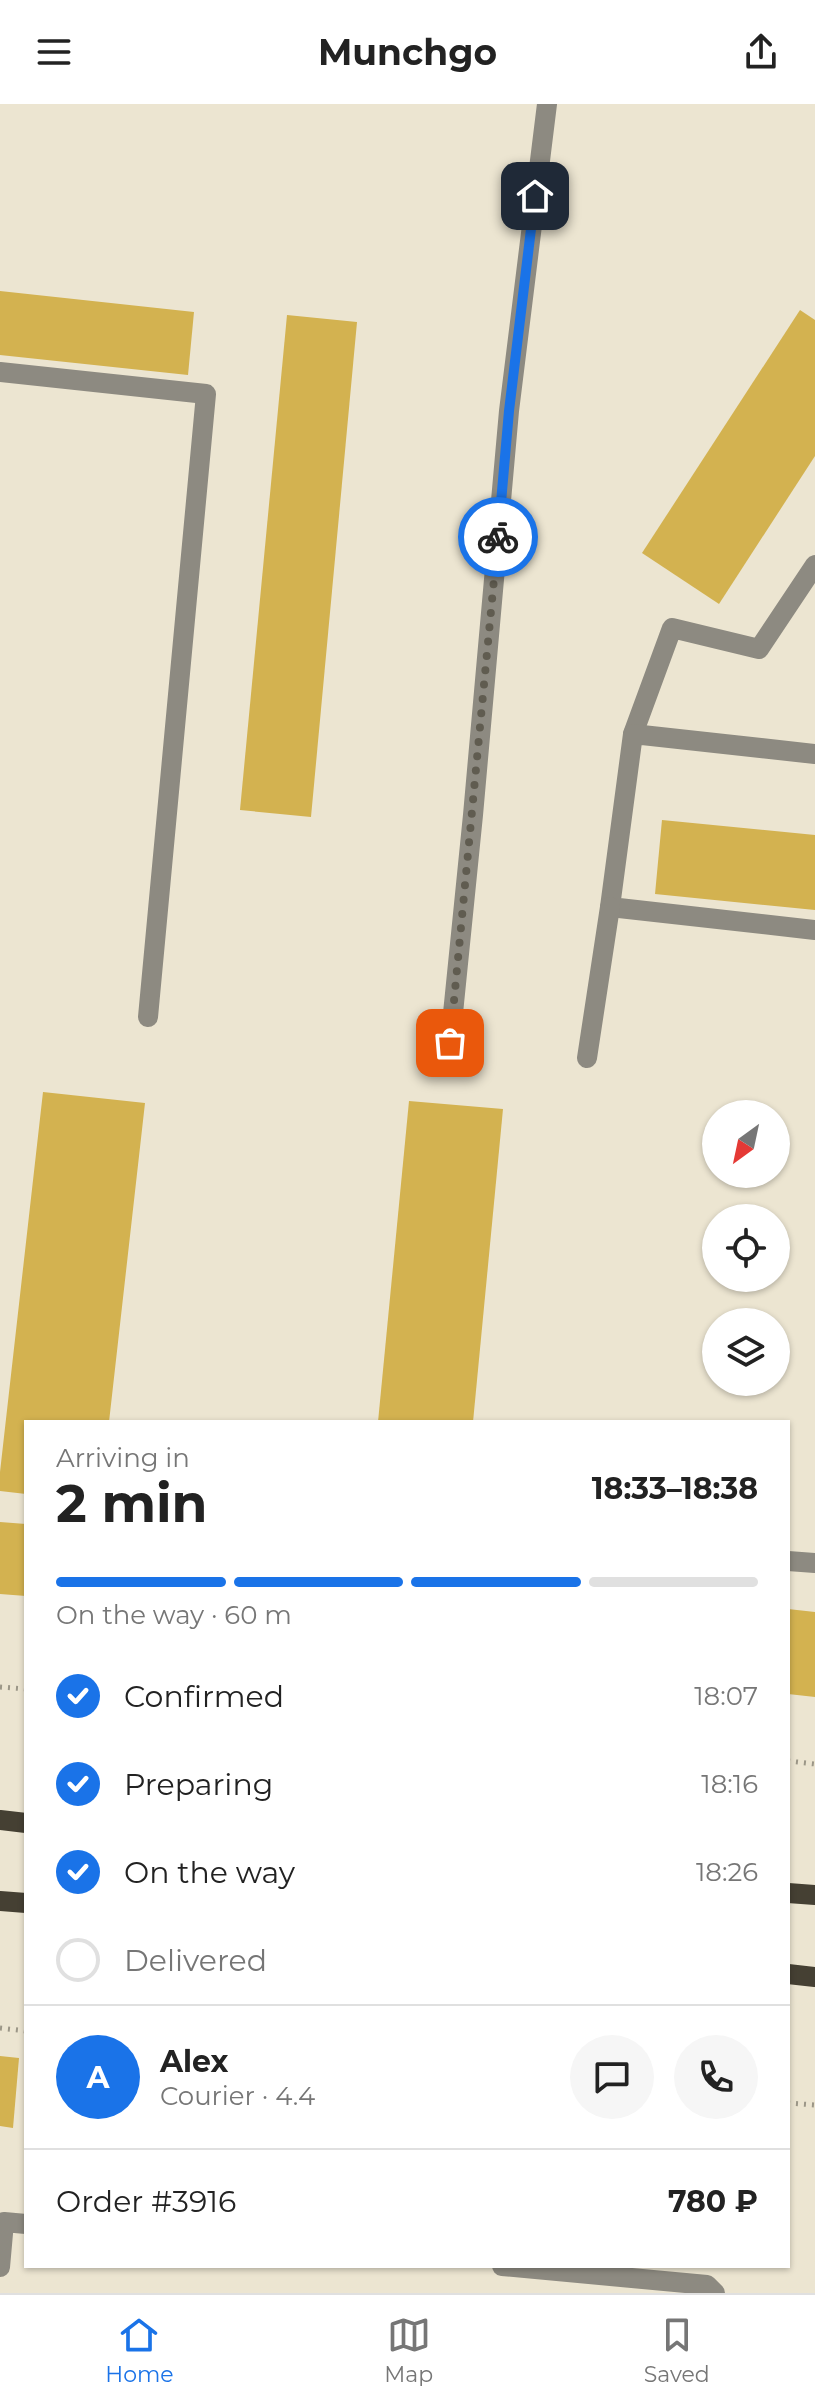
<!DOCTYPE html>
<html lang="en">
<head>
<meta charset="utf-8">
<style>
	:root { --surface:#fff; --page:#f6f6f6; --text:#222; --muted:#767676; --line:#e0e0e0; --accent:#1a73e8 }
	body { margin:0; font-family:Montserrat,sans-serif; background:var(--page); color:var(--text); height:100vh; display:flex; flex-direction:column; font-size:30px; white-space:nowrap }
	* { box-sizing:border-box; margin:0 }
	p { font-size:26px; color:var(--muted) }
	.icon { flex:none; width:44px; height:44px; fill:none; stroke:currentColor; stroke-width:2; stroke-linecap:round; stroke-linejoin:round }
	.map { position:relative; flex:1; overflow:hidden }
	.drawer { position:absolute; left:24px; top:1316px; width:766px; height:848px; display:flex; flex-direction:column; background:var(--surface); border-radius:0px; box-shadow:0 2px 6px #0004 }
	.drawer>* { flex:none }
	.needle { width:52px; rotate:213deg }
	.tools { position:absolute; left:702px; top:996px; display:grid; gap:16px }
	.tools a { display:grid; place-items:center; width:88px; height:88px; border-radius:50%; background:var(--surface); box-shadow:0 2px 6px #0004; font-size:40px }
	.pin { position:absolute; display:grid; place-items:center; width:68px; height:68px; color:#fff; margin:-34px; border-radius:16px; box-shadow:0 4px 12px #0006 }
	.courier { position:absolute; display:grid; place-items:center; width:80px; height:80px; margin:-40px; border:6px solid #1a73e8; border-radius:50%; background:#fff; color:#222; box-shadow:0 2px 10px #0007 }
	.overview em { font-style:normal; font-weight:700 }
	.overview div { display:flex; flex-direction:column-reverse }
	.overview { display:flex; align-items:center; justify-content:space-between; height:136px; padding:0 32px }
	h1 { font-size:52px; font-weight:700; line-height:60px }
	.bar { display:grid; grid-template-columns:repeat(4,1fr); gap:12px 8px; align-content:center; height:96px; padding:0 32px }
	.bar i { height:10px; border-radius:6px; background:var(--line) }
	.bar .active { background:var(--accent) }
	.bar p { grid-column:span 4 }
	.line { display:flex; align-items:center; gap:20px; padding:0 32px; border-top:2px solid var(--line) }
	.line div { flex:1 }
	.round { display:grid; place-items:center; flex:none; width:84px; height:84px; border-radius:42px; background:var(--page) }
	ol { padding:0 32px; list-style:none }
	li { display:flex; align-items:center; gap:24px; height:88px }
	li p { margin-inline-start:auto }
	li .icon { padding:8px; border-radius:50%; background:var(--accent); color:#fff; stroke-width:4 }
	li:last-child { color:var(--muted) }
	li i { width:44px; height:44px; border:4px solid var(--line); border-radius:50% }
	header { display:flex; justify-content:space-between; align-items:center; height:104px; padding:0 32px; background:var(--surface); font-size:36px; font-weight:700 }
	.dock { display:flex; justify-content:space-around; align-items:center; height:112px; border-top:2px solid var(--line); background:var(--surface); font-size:22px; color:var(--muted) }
	.dock a { display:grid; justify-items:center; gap:4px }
	.dock .active { color:var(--accent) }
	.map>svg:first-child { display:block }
	.building { fill:#d3b250 }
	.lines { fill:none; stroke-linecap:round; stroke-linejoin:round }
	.path { stroke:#9b9687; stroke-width:5; stroke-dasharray:2 6; stroke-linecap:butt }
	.minor { stroke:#8d8a81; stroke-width:20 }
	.major { stroke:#454033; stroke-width:20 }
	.done { stroke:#605c50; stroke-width:8; stroke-dasharray:0 14.4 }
	.route { stroke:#1a73e8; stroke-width:10 }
</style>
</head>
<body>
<header><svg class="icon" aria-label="menu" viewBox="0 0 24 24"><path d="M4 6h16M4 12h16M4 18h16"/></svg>Munchgo<svg class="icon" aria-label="share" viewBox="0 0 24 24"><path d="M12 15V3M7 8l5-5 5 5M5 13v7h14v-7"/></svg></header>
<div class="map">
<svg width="815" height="2189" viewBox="0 0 815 2189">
	<rect width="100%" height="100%" fill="#ece5d1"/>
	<g class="building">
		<polygon points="0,187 194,208 188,271 0,251"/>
		<polygon points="800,206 815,216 815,352 719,500 642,449"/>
		<polygon points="287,211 357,218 311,713 240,706"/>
		<polygon points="662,716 815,731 815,806 655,790"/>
		<polygon points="43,988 145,999 109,1318 26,1318 26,1390 0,1387 0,1368"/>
		<polygon points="409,997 503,1005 473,1318 378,1318"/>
		<polygon points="0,1418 26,1420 26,1492 0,1490"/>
		<polygon points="788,1505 815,1508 815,1593 788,1590"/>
		<polygon points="0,1952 19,1954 13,2024 0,2022"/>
	</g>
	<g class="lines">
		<g class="path">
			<polyline points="0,1583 26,1585"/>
			<polyline points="788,1657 815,1660"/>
			<polyline points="0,1924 26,1927"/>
			<polyline points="788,1999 815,2001"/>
		</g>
		<g class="minor">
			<polyline points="0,268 206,290 148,913"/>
			<polyline points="633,630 672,524 759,545 815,461"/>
			<polyline points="815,650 633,630 610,803 815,826"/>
			<polyline points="450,939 473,711 509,307 547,0"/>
			<polyline points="587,954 610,803"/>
			<polyline points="788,1457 815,1459"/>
			<polyline points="502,2162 707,2181 715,2189"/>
			<polyline points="0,2163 4,2118 26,2120"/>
		</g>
		<g class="major">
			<polyline points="0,1716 26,1719"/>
			<polyline points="788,1789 815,1791"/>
			<polyline points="0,1797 26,1799"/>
			<polyline points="788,1870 815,1873"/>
		</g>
	</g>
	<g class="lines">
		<polyline class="done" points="450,939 498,433"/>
		<polyline class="route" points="498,433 509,307 535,92"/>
	</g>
</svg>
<div class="tools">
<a><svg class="needle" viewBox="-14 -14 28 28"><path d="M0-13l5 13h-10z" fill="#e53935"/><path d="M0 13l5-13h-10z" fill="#767676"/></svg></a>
<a><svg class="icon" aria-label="locate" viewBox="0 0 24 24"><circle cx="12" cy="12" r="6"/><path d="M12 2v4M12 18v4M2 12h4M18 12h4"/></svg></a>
<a><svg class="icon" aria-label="layers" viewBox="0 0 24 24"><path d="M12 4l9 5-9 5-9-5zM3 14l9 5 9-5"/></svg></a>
</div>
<div class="pin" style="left:450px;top:939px;background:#ea580c"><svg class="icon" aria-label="bag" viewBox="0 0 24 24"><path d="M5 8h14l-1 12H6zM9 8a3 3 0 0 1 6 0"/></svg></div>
<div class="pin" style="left:535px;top:92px;background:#1f2937"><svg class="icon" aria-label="home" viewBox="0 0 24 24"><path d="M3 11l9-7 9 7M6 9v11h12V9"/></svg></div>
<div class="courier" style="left:498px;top:433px"><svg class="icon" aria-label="bike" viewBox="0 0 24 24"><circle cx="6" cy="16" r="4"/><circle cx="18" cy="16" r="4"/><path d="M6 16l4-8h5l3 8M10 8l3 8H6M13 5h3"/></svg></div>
<section class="drawer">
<div class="overview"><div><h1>2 min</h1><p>Arriving in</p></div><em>18:33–18:38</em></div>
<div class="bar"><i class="active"></i><i class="active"></i><i class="active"></i><i></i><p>On the way · 60 m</p></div>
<ol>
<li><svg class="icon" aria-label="check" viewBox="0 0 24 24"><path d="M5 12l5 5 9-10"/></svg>Confirmed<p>18:07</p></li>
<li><svg class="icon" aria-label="check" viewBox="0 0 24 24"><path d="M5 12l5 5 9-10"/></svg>Preparing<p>18:16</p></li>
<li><svg class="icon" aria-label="check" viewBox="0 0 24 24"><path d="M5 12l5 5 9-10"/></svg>On the way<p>18:26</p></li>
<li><i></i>Delivered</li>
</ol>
<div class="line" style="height:144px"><b class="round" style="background:var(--accent);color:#fff">A</b><div><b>Alex</b><p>Courier · 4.4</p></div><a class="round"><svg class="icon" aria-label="chat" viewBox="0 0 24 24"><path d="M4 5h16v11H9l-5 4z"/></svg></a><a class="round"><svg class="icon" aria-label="phone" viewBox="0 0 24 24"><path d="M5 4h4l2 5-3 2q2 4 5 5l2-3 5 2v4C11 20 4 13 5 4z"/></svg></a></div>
<div class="line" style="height:104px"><div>Order #3916</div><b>780 ₽</b></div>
</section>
</div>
<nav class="dock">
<a class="active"><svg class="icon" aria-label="home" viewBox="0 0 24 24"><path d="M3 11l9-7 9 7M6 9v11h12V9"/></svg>Home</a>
<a><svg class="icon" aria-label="map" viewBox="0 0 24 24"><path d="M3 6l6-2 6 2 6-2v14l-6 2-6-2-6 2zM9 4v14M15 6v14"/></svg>Map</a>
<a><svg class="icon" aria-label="saved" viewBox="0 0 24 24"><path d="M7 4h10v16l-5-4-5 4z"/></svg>Saved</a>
</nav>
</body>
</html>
